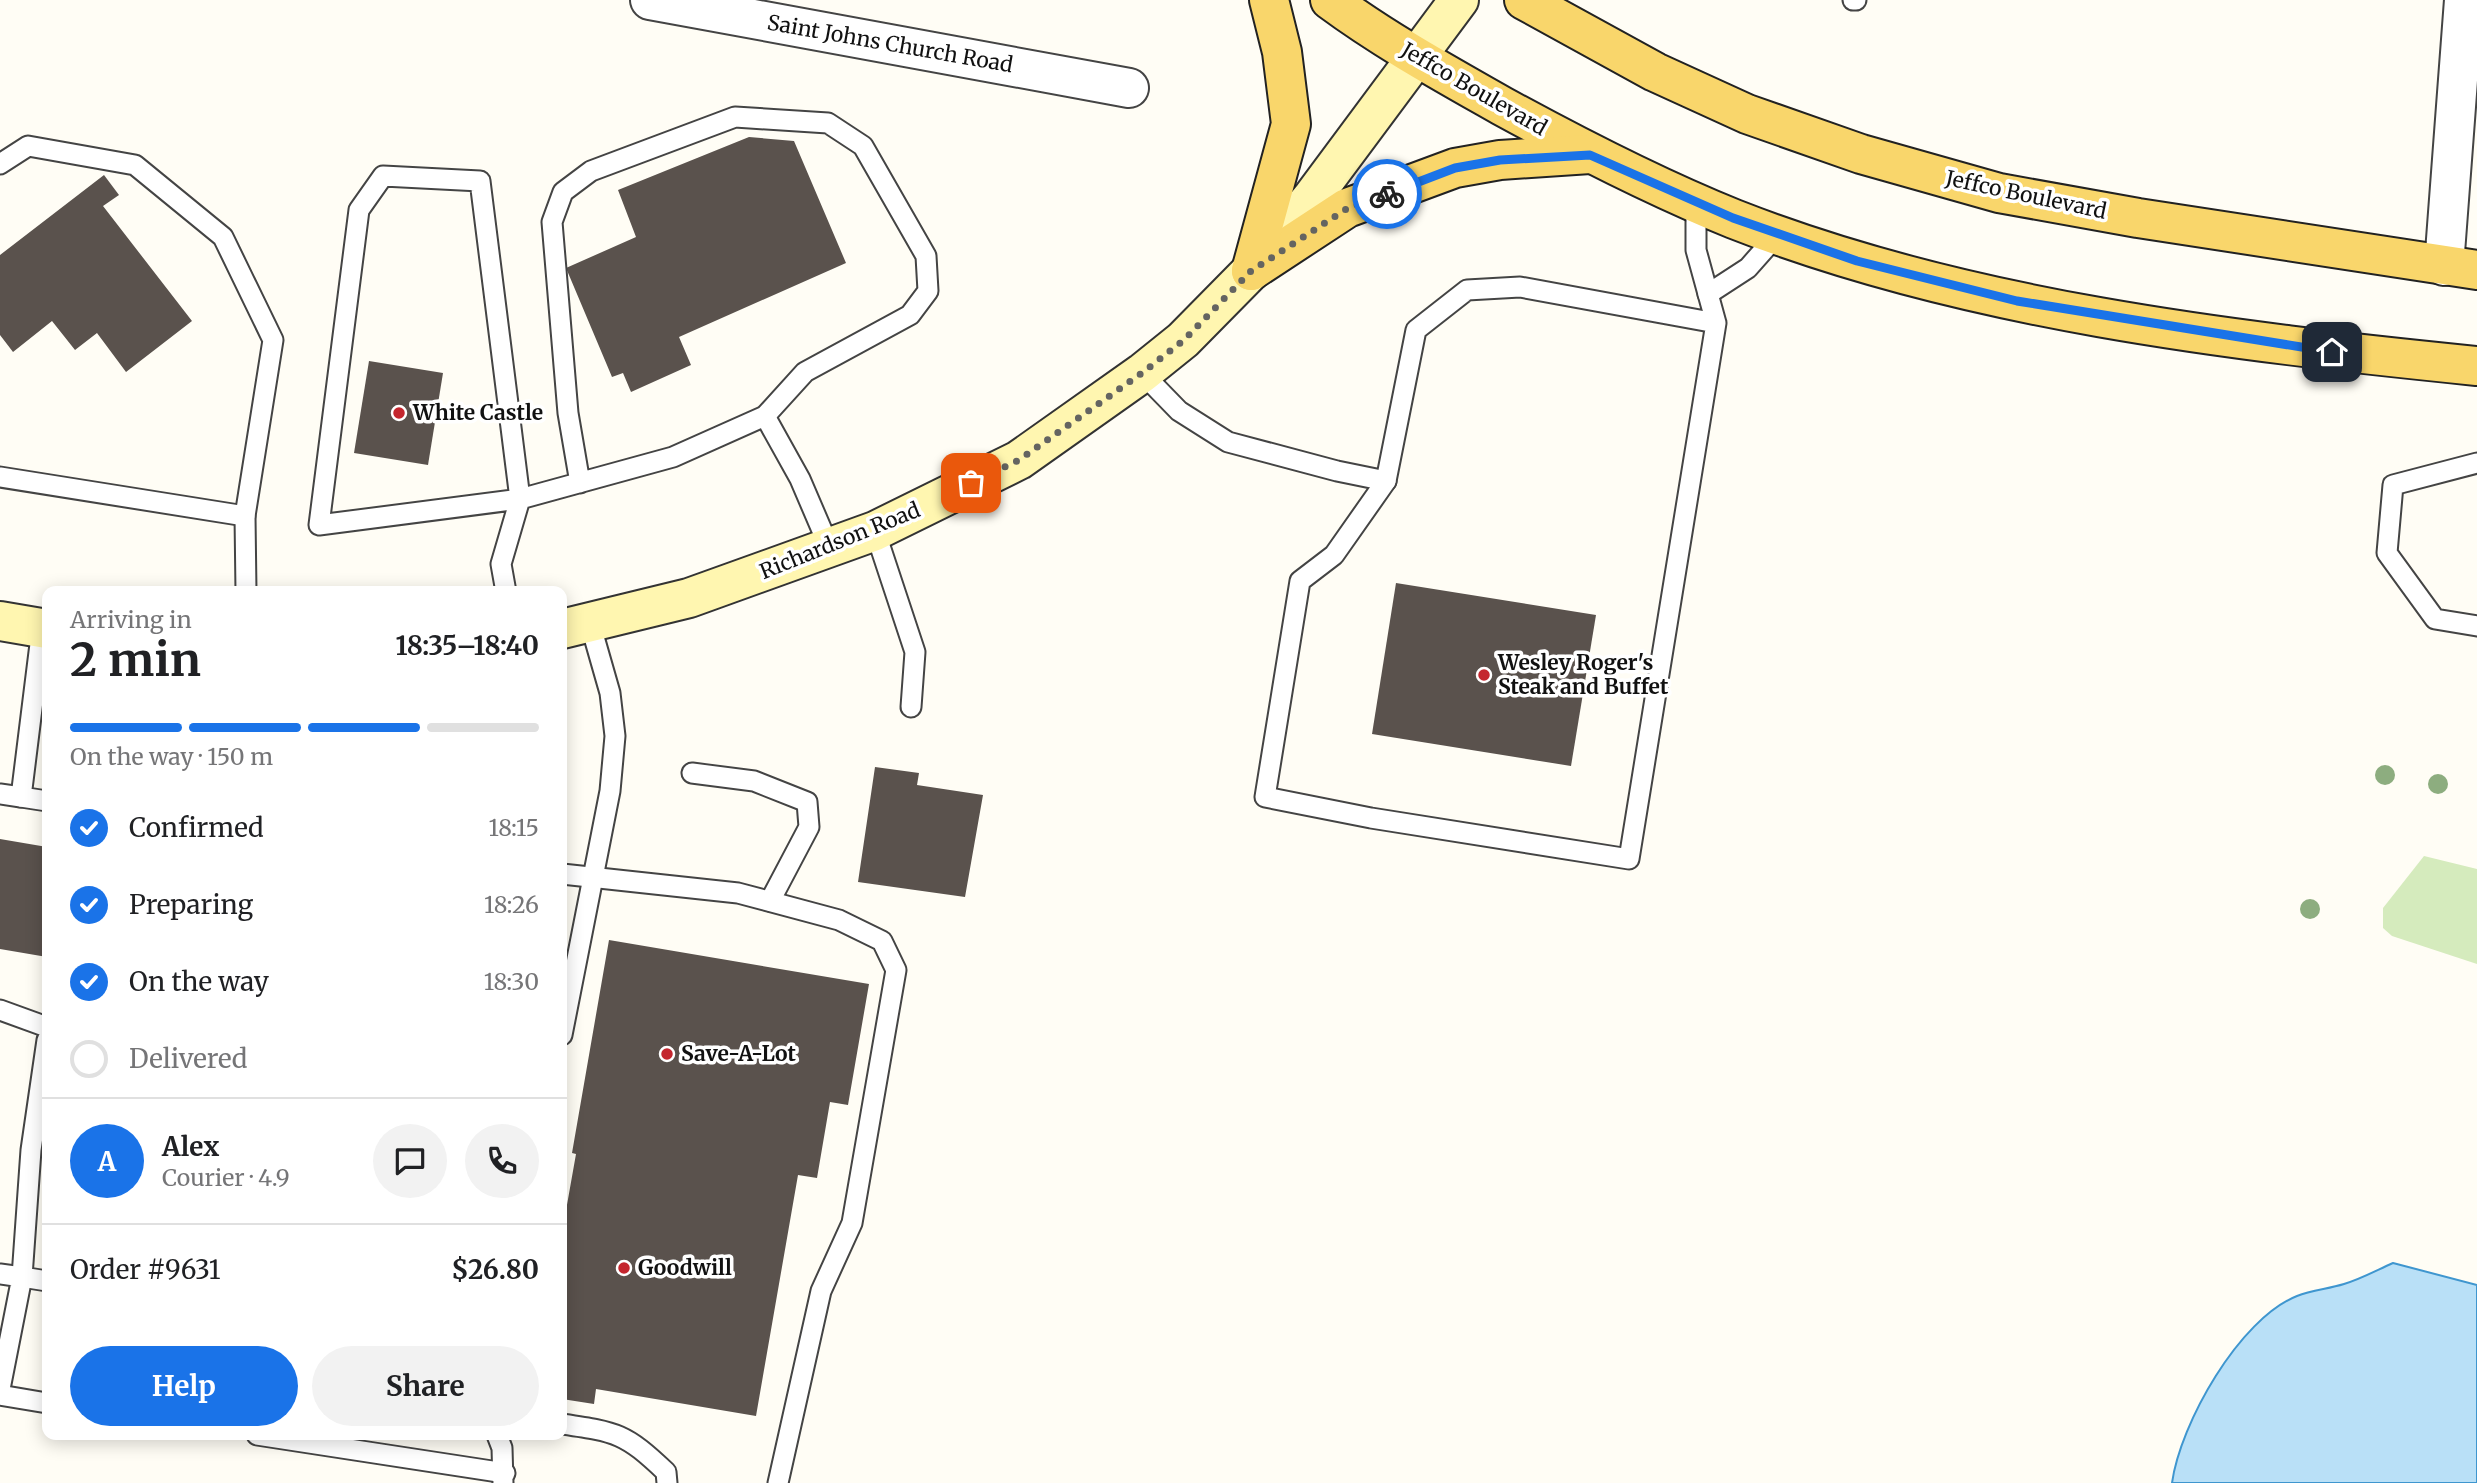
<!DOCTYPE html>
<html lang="en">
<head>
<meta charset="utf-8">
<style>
	:root { --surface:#fff; --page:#f2f2f2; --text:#202124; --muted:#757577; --line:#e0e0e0; --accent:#1a73e8 }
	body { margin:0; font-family:Merriweather,serif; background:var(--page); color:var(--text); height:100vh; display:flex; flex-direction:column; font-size:26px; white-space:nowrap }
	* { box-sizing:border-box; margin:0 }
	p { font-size:23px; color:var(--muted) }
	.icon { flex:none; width:38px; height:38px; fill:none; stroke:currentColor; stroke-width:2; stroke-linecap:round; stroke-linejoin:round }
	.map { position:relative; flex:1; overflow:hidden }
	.drawer { position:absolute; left:42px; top:586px; width:525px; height:854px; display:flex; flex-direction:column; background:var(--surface); border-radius:14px; box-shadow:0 4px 18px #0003 }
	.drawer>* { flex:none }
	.pin { position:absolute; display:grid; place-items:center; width:60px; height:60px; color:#fff; margin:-30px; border-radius:14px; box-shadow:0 4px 10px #0006 }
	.courier { position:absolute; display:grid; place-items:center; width:70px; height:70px; margin:-35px; border:5px solid #1a73e8; border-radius:50%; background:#fff; color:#222; box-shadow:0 2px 9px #0007 }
	.headline em { font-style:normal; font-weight:700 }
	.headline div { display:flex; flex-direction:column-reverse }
	.headline { display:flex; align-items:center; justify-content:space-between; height:119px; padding:0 28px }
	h1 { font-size:46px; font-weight:700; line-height:52px }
	.bar { display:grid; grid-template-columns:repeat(4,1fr); gap:10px 7px; align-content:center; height:84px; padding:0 28px }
	.bar i { height:9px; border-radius:5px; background:var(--line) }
	.bar .active { background:var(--accent) }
	.bar p { grid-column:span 4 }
	.line { display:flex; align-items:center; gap:18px; padding:0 28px; border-top:2px solid var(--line) }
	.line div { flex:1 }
	.round { display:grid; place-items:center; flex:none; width:74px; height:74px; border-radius:37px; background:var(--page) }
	ol { padding:0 28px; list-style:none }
	li { display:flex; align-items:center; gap:21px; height:77px }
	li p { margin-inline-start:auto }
	li .icon { padding:7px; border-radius:50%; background:var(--accent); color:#fff; stroke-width:4 }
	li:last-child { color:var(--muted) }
	li i { width:38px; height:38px; border:4px solid var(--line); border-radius:50% }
	.cta { display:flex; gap:14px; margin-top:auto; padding:14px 28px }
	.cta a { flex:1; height:80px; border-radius:42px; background:var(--accent); color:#fff; font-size:28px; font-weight:700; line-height:80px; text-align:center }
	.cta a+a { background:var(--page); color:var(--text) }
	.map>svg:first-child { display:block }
	.green { fill:#d5ebbd }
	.water { fill:#b9e0f7; stroke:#3f96cf; stroke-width:2 }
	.building { fill:#5a524d }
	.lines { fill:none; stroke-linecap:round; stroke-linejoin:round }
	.service-casing { stroke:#444; stroke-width:23 }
	.minor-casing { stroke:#444; stroke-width:42 }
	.secondary-casing { stroke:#333; stroke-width:42 }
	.primary-casing { stroke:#222; stroke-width:42 }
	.service { stroke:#fff; stroke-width:19 }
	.minor { stroke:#fff; stroke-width:38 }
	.secondary { stroke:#fff6b0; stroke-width:38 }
	.primary { stroke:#f9d66b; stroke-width:38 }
	.tree { fill:#8dad7f }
	.done { stroke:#646461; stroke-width:7; stroke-dasharray:0 12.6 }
	.route { stroke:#1a73e8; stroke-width:9 }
	.poi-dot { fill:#c4262e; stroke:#fff; stroke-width:2.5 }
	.labels { text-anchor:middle; stroke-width:7; stroke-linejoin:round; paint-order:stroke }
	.street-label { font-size:21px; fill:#111; stroke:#fff }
	.poi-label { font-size:21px; font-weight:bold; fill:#111; stroke:#fff; text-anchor:start }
</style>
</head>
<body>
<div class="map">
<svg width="2477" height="1483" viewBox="0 0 2477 1483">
	<rect width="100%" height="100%" fill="#fffdf5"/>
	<polygon class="green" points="2424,856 2477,869 2477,964 2392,936 2383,928 2383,908"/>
	<path class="water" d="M2393,1263L2477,1285V1483H2172C2180,1424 2239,1319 2297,1296C2312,1290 2328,1289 2344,1284C2361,1279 2377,1270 2393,1263Z"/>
	<g class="building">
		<polygon points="749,137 794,141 846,263 679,337 691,365 631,392 623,373 612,377 566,268 636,237 618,190"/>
		<polygon points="104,175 119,195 103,206 192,321 126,372 97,333 75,350 52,321 13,352 0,335 0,255"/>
		<polygon points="369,361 443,373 428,465 354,453"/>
		<polygon points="1396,583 1596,615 1571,766 1372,734"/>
		<polygon points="875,767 919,773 917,785 983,795 965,897 858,882"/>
		<polygon points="0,839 47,847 47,957 0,949"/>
		<polygon points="609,940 869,984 848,1105 830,1102 817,1178 798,1175 756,1416 596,1389 594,1404 562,1399 562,1233 576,1154 572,1153"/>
	</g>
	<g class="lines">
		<g class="service-casing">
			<g id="service">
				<polyline points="1853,0 1856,0"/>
				<polyline points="0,164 28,146 135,165 223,237 273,340 245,516"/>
				<polyline points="1696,202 1696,250 1716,323 1629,859 1371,818 1265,797 1300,581 1334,555 1386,481 1416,330 1467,290 1520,287 1716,323"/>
				<polyline points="1708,294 1748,268 1778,234"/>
				<polyline points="1142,373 1179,411 1228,442 1337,471 1386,481"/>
				<polyline points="765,416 800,479 830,549"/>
				<polyline points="2477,463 2393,485 2387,553 2435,619 2477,626"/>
				<polyline points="0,477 245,516 246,592"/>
				<polyline points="875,531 915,652 911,707"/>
				<polyline points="506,592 501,564 520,499 480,181 383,176 359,210 319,525 520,499 673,457 765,416 805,372 910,315 928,291 926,256 863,146 828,123 735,117 591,171 563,192 552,222 568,413 580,483"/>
				<polyline points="42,628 21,797 47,801"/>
				<polyline points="692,773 754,781 807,802 809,827 770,901"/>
				<polyline points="0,794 21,797"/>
				<polyline points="562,874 738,893 839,920 882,941 896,970 852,1223 821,1291 778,1483"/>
				<polyline points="0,1010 47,1027"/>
				<polyline points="562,1035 610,791 615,736 610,693 590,623"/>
				<polyline points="47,1040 31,1150 22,1277 47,1281"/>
				<polyline points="0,1274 22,1277 0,1389"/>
				<polyline points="0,1395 47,1403"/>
				<path d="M562,1424C617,1432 625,1433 666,1472L667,1483"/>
				<polyline points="257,1435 505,1473"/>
				<polyline points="497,1435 502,1448 503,1483"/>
			</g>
		</g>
		<g class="minor-casing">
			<g id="minor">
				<polyline points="650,0 1129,88"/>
				<polyline points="2444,266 2464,0"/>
			</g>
		</g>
		<g class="secondary-casing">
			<g id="secondary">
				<polyline points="0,621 47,629"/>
				<polyline points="562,629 689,598 875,531 1019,460 1142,373 1183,340 1251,271 1311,199 1459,0"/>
			</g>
		</g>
		<g class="primary-casing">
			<g id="primary">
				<path d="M1330,0C1384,40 1444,73 1502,106C1577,147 1654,187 1734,219C1966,310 2230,341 2477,366"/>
				<polyline points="1524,0 1655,72 1747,114 1861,154 1999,193 2138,218 2477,270"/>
				<polyline points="1251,271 1347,208 1455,168 1500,160 1590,154"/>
				<polyline points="1251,271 1291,124 1282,52 1269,0"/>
			</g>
		</g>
		<use href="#service" class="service"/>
		<use href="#minor" class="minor"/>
		<use href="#secondary" class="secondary"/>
		<use href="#primary" class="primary"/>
	</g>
	<g class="tree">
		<circle cx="2385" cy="775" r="10"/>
		<circle cx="2438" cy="784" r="10"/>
		<circle cx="2310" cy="909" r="10"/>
	</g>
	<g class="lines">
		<polyline class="done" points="971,483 1019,460 1142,373 1184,340 1251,271 1348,208 1387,194"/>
		<polyline class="route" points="1387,194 1455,168 1500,160 1590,155 1733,218 1857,261 2017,301 2332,352"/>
	</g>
	<g class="poi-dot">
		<circle cx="399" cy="413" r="7"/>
		<circle cx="1484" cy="675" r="7"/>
		<circle cx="667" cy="1054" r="7"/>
		<circle cx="624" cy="1268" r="7"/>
	</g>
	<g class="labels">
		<g class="street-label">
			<text transform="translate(890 44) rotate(10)" y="7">Saint Johns Church Road</text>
			<text transform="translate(1474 89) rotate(30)" y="7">Jeffco Boulevard</text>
			<text transform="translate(2026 195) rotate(12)" y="7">Jeffco Boulevard</text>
			<text transform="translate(840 541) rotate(-22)" y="7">Richardson Road</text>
		</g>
		<g class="poi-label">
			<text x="413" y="420">White Castle</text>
			<text x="1498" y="670">Wesley Roger's<tspan x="1498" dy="24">Steak and Buffet</tspan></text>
			<text x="681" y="1061">Save-A-Lot</text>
			<text x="638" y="1275">Goodwill</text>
		</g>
	</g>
</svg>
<div class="pin" style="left:971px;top:483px;background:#ea580c"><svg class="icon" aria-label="bag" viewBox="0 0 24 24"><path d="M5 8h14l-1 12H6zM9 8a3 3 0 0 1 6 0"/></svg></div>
<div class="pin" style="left:2332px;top:352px;background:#1f2937"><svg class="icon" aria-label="home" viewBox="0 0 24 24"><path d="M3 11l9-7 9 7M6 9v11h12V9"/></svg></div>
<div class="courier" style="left:1387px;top:194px"><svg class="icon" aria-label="bike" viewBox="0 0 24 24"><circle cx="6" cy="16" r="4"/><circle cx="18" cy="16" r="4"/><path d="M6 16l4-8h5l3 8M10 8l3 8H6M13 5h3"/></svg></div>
<section class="drawer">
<div class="headline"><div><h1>2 min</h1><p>Arriving in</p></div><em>18:35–18:40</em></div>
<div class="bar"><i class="active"></i><i class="active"></i><i class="active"></i><i></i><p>On the way · 150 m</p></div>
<ol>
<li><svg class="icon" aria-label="check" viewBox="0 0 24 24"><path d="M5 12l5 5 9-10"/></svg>Confirmed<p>18:15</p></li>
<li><svg class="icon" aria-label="check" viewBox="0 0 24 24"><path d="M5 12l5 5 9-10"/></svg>Preparing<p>18:26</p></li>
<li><svg class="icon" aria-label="check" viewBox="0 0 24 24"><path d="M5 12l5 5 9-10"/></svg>On the way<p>18:30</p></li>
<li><i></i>Delivered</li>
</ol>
<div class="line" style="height:126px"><b class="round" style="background:var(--accent);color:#fff">A</b><div><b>Alex</b><p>Courier · 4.9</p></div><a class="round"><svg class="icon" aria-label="chat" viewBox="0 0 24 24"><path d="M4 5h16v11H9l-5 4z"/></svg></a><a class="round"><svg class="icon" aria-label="phone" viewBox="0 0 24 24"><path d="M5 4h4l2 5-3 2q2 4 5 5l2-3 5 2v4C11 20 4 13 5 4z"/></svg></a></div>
<div class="line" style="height:91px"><div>Order #9631</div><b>$26.80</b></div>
<div class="cta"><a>Help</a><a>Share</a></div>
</section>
</div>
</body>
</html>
